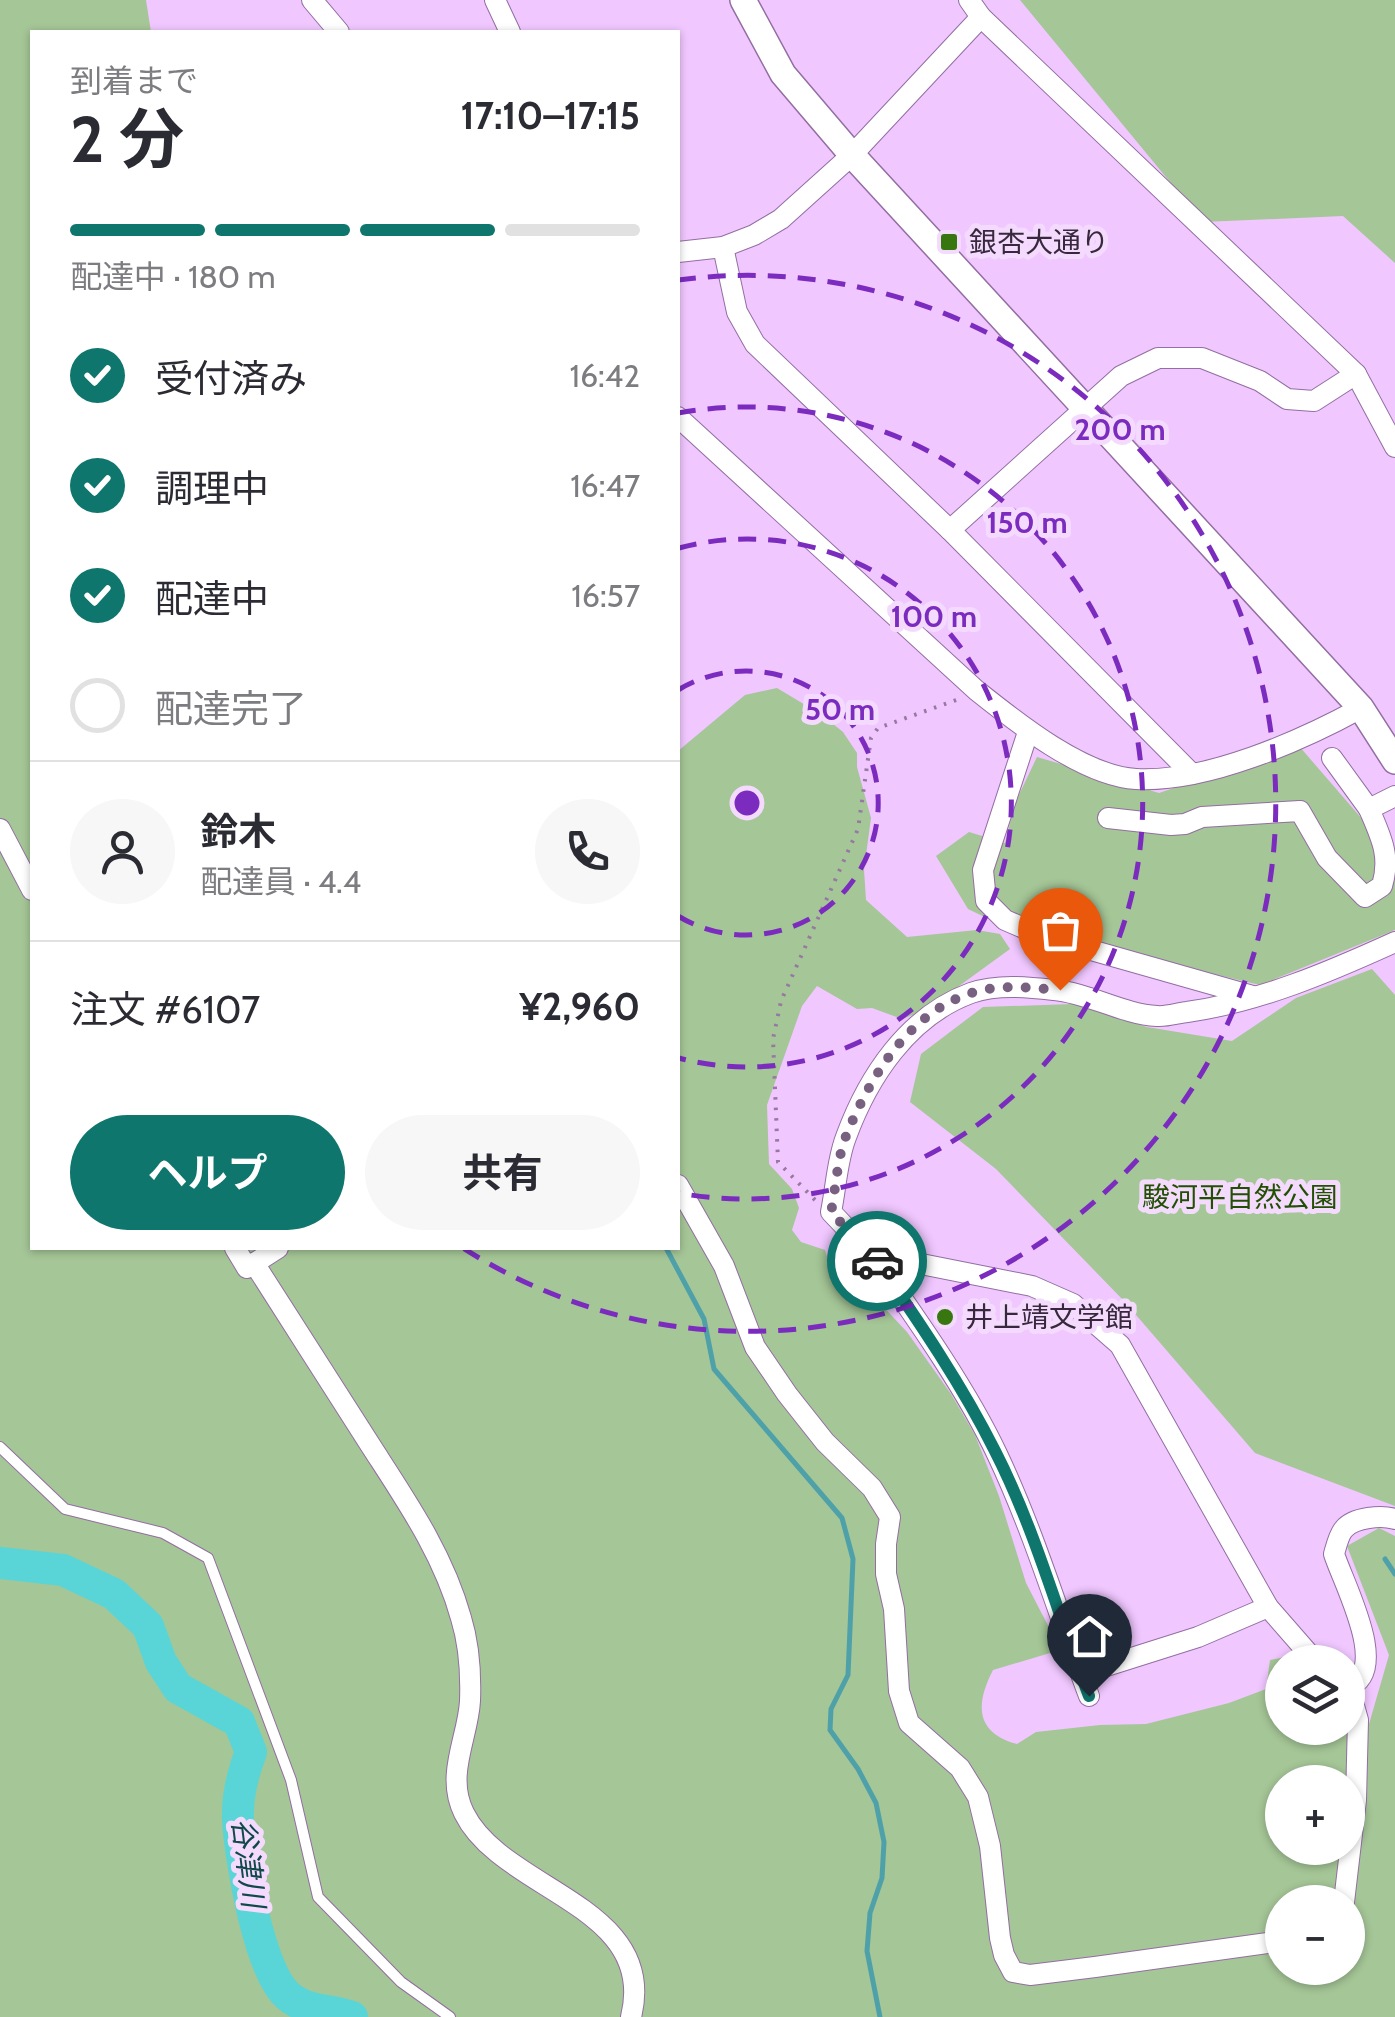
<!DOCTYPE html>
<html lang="ja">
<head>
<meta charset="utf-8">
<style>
	:root { --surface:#fff; --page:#f7f7f7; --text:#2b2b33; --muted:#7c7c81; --line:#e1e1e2; --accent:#0f766e }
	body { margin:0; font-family:Cabin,"Noto Sans JP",sans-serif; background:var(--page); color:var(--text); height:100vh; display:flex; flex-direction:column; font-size:38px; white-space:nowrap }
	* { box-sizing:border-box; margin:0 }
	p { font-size:32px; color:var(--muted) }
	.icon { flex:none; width:55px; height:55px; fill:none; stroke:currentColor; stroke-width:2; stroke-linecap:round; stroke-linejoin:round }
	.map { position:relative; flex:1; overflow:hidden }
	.details { position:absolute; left:30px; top:30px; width:650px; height:1220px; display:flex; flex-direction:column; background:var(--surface); border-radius:0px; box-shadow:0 2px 8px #0004 }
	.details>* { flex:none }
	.tools { position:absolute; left:1265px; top:1645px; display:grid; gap:20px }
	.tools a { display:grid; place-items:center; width:100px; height:100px; border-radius:50%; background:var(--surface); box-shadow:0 2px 8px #0004; font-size:50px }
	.pin { position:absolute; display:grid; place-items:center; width:85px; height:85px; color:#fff; margin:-102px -42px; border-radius:50% 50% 50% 0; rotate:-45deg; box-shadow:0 0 10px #0007 }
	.pin .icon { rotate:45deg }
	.courier { position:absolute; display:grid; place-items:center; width:100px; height:100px; margin:-50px; border:8px solid #0f766e; border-radius:50%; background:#fff; color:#222; box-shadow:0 2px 12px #0007 }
	.summary em { font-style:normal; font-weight:700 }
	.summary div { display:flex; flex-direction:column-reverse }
	.summary { display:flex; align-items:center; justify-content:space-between; height:170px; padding:0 40px }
	h1 { font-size:65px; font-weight:700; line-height:75px }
	.bar { display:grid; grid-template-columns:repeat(4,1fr); gap:15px 10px; align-content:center; height:120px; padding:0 40px }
	.bar i { height:12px; border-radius:8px; background:var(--line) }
	.bar .active { background:var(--accent) }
	.bar p { grid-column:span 4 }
	.line { display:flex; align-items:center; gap:25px; padding:0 40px; border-top:2px solid var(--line) }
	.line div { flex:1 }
	.round { display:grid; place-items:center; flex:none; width:105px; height:105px; border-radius:52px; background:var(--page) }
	ol { padding:0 40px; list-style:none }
	li { display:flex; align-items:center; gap:30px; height:110px }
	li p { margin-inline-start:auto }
	li .icon { padding:10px; border-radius:50%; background:var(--accent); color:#fff; stroke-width:4 }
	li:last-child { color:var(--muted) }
	li i { width:55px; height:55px; border:5px solid var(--line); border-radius:50% }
	.cta { display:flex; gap:20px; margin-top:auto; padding:20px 40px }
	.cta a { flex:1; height:115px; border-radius:60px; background:var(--accent); color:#fff; font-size:40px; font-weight:700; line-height:115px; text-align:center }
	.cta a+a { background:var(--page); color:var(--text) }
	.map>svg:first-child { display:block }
	.green { fill:#a5c697; fill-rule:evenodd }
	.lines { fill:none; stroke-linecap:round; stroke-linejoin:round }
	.stream { stroke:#4fa1a9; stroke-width:5 }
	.river { stroke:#59d5d7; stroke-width:32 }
	.service-casing { stroke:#936ea1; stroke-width:12 }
	.minor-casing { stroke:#936ea1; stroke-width:22 }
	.tertiary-casing { stroke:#936ea1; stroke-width:28 }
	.path { stroke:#9679a0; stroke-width:4; stroke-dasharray:2.5 8; stroke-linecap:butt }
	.service { stroke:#fff; stroke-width:10 }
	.minor { stroke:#fff; stroke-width:20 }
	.tertiary { stroke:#fff; stroke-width:25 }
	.done { stroke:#786081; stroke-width:10; stroke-dasharray:0 18 }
	.route { stroke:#0f766e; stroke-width:12 }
	.ring { fill:none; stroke:#7b2cbf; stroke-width:5; stroke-dasharray:18 12 }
	.poi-dot { fill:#387610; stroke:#f4dbfd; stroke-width:4 }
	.labels { text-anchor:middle; stroke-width:10; stroke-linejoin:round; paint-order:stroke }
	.poi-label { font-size:28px; fill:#38283d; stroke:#f4dbfd; text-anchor:start }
	.park-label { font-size:28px; fill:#224f03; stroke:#f4dbfd }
	.water-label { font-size:30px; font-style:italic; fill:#11494a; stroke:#f4dbfd }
	.centre { fill:#7b2cbf; stroke:#f4dbfd; stroke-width:5 }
	.ring-label { font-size:30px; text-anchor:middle; font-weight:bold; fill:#7b2cbf; stroke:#f4dbfd; stroke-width:10; stroke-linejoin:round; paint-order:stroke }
</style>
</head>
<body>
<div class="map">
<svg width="1395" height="2017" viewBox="0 0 1395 2017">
	<rect width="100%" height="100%" fill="#f0c7ff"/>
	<g class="green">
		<path d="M0,0H146L151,32H32V1248H678V751L745,695L777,688L822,715L843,732L857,753V767L871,818L864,870L866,900L907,937L977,930L1000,934L1010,949L926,1010L902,1019L872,1008L857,1009L817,986L802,1006L767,1105L769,1164L792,1189L799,1208L792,1230L801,1242L825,1250L832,1274L863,1285L907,1332L951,1394L975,1435L999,1496L1026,1583L1056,1641L1050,1653L993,1670C976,1703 974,1732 1017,1744L1036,1732L1100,1725L1146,1724L1229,1703L1266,1689L1270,1660L1290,1656L1295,1662H1282V1728H1348V1715L1369,1724L1389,1655L1347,1546L1379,1528L1395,1536V2017H0ZM1282,1782H1348V1848H1282ZM1282,1902H1348V1968H1282Z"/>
		<polygon points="1020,0 1395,0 1395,263 1343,216 1203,222"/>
		<polygon points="1299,746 1395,857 1395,930 1260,985 995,922 968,909 936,856 969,832 1005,843 1015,803 1037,757 1159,793"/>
		<polygon points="1372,969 1395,995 1395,1506 1255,1453 1124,1301 996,1169 910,1102 921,1054 983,1007 1073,1004 1147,1027 1232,1041 1296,998"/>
	</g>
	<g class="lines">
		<g class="stream">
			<polyline points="666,1248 704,1319 714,1369 842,1518 853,1559 848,1675 831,1709 830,1730 858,1769 876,1803 884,1842 882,1878 870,1913 867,1951 880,2017"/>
			<polyline points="1385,1559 1395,1574"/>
		</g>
		<path class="river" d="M0,1563L63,1570L114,1594L148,1626L161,1662L178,1688L239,1722L251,1752C243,1773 237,1796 238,1819C240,1858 259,1970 287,1995C305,2012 330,2009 352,2017"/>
		<g class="service-casing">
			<polyline id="service" points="0,1447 65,1509 163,1533 208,1558 291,1780 318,1897 401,1982 450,2017"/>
		</g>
		<g class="minor-casing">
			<g id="minor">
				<polyline points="312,0 339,32"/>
				<polyline points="495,0 510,32"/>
				<polyline points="969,0 981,17 1356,374 1395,447"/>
				<polyline points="723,247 737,312 755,344 950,530 1192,774"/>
				<polyline points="678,252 723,247 754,235 781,219 852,155 981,17"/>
				<path d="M678,417L976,690C1016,722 1083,776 1136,779C1205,783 1301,741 1361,708"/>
				<polyline points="950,530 1121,376 1158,358 1202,358 1260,381 1287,399 1314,401 1356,374"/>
				<polyline points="1028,732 983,870 986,901 1005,920 1045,937 1253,996"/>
				<polyline points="1332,758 1369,809 1395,796"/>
				<path d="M1108,818L1171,825L1185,824L1202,817L1300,811L1327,858L1365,897L1382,886C1391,856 1381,837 1369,809"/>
				<polyline points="0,829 32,890"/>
				<polyline points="678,1185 724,1266 755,1347 787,1394 825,1442 872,1488 890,1517 886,1544 886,1574 894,1609 899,1691 909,1723 960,1768 978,1797 990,1846 1000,1938 1004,1955 1013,1972 1030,1975 1095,1967 1282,1941"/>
				<polyline points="235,1248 247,1268 278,1248"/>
				<path d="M871,1254C913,1314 966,1388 997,1454C1034,1532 1059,1616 1089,1696"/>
				<path d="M254,1263C292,1323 331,1383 369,1443C405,1499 443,1553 461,1618C469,1644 471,1674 470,1701C468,1738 445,1775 464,1813C502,1891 659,1905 631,2017"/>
				<path d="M1316,1662L1268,1607L1120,1345L1073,1304L1032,1286L871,1254L831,1212C836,1188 837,1160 846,1137C868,1077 908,1016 971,993C997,984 1027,987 1054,990C1089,993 1122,1014 1157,1016C1166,1017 1178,1013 1187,1012C1259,1002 1329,972 1395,942"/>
				<polyline points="1081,1674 1198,1637 1268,1607"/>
				<path d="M1348,1687C1391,1671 1344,1585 1334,1554C1336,1547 1339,1534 1344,1529C1354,1517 1382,1515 1395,1519"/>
				<polyline points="1344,1902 1356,1800 1358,1720 1349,1688"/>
			</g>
		</g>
		<g class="tertiary-casing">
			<polyline id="tertiary" points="743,0 783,74 852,155 1361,708 1395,761"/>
		</g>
		<polyline class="path" points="815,1200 778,1162 773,1039 781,1001 858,829 871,738 878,728 959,699"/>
		<use href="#service" class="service"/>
		<use href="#minor" class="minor"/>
		<use href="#tertiary" class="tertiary"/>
	</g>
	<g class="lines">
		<path class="done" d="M877,1261L831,1212C836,1188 837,1159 846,1136C870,1077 910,1010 975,992C1003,984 1031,988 1060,990"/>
		<path class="route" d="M877,1261C919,1322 962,1385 995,1451C1035,1529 1058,1615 1089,1696"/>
	</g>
	<g class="ring">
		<path d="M678 690A132 132 0 1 1 678 916"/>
		<path d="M679 548A264 264 0 1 1 679 1058"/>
		<path d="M678 413A396 396 0 1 1 678 1193"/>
		<path d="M678 280A528 528 0 1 1 463 1248"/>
	</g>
	<g class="poi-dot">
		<rect x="939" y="232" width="20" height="20" rx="5"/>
		<circle cx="945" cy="1317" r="10"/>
	</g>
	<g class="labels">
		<g class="poi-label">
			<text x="969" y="252">銀杏大通り</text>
			<text x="965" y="1327">井上靖文学館</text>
		</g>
		<g class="park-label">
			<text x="1240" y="1207">駿河平自然公園</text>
		</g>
		<g class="water-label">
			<text transform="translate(248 1863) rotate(83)" y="10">谷津川</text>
		</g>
	</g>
	<circle cx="747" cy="803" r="15" class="centre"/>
	<g class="ring-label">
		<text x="1120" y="440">200 m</text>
		<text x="1027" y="533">150 m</text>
		<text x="934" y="627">100 m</text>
		<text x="840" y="720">50 m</text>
	</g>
</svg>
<div class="tools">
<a><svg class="icon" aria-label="layers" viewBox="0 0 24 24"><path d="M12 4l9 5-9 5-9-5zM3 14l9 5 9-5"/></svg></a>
<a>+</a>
<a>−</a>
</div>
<div class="pin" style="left:1060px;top:990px;background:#ea580c"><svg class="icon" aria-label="bag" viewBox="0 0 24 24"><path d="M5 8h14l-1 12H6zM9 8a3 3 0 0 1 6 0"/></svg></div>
<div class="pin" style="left:1089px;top:1696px;background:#1f2937"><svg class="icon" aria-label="home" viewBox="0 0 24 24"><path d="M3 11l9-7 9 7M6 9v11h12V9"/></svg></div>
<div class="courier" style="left:877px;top:1261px"><svg class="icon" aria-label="car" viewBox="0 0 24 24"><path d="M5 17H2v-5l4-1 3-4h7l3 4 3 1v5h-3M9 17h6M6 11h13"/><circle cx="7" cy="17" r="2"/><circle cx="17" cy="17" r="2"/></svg></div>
<section class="details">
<div class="summary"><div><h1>2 分</h1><p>到着まで</p></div><em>17:10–17:15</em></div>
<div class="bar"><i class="active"></i><i class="active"></i><i class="active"></i><i></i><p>配達中 · 180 m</p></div>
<ol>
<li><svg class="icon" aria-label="check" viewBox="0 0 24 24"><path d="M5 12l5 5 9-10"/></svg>受付済み<p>16:42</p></li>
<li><svg class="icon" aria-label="check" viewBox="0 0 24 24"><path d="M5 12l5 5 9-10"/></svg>調理中<p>16:47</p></li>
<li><svg class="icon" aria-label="check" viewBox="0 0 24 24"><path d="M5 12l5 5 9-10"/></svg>配達中<p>16:57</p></li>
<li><i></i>配達完了</li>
</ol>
<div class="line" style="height:180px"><a class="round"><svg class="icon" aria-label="person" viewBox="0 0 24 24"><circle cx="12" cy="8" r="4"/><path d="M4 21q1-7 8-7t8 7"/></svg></a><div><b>鈴木</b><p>配達員 · 4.4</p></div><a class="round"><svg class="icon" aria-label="phone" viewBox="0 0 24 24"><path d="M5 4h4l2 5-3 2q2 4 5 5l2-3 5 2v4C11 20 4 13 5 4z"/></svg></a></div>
<div class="line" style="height:130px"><div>注文 #6107</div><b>¥2,960</b></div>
<div class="cta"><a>ヘルプ</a><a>共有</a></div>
</section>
</div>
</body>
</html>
